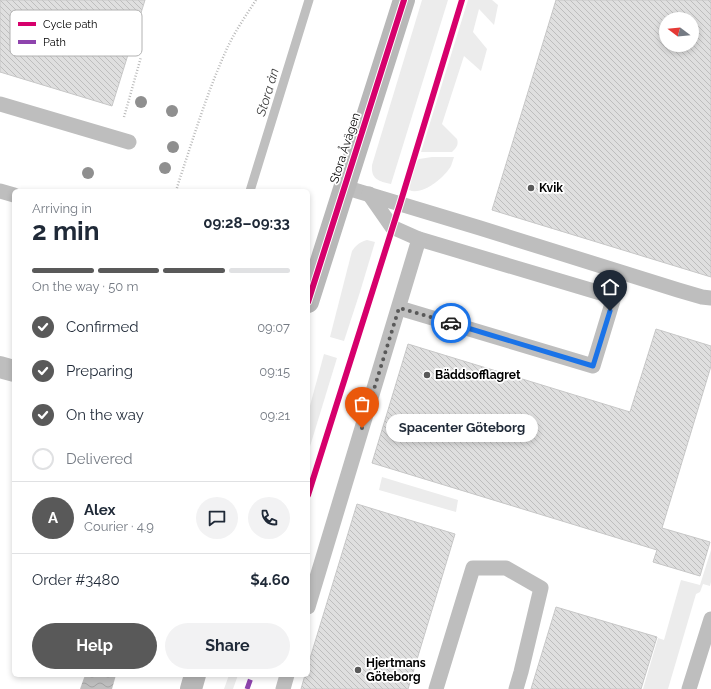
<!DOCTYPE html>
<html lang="en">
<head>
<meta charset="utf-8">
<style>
	:root { --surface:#fff; --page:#f2f2f3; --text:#1f2937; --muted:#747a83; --line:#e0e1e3; --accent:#595959 }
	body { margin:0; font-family:Raleway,sans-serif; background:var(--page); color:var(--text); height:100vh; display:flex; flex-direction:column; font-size:15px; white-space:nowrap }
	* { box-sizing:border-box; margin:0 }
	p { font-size:13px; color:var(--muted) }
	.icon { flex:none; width:22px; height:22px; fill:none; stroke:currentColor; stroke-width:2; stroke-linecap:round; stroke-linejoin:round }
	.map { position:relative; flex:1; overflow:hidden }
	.drawer { position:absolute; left:12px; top:189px; width:298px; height:488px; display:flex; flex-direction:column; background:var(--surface); border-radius:6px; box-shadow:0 2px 6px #0003 }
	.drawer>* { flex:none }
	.needle { width:26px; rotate:286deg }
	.tools { position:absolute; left:659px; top:12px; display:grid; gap:8px }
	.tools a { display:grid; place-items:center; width:40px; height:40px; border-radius:50%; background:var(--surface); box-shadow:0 2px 6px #0003; font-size:20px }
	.pin { position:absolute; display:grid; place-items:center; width:34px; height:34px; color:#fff; margin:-41px -17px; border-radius:50% 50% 50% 0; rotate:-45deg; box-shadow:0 0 4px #0007 }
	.pin .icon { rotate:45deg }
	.courier { position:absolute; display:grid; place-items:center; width:40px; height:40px; margin:-20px; border:3px solid #1a73e8; border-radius:50%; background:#fff; color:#222; box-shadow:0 1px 5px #0007 }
	.bubble { position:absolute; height:28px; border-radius:14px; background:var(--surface); box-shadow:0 2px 6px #0003; font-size:13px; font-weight:700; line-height:28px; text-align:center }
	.overview em { font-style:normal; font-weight:700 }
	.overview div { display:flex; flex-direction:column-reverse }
	.overview { display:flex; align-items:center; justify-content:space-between; height:68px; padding:0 20px }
	h1 { font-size:26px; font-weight:700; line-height:30px }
	.bar { display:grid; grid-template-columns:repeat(4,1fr); gap:6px 4px; align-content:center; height:48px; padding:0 20px }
	.bar i { height:5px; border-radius:3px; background:var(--line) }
	.bar .current { background:var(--accent) }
	.bar p { grid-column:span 4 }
	.line { display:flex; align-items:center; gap:10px; padding:0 20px; border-top:1px solid var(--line) }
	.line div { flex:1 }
	.round { display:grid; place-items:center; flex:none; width:42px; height:42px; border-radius:21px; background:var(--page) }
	ol { padding:0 20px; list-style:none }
	li { display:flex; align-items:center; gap:12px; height:44px }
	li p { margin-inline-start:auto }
	li .icon { padding:4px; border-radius:50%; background:var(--accent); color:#fff; stroke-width:4 }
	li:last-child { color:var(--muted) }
	li i { width:22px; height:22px; border:2px solid var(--line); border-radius:50% }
	.action { display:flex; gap:8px; margin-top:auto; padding:8px 20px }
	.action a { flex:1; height:46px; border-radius:24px; background:var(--accent); color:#fff; font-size:16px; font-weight:700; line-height:46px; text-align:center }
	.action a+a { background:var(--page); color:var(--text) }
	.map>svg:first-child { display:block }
	.green { fill:#ececec }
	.water { fill:url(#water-waves) }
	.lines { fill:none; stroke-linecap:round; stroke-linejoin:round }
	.stream { stroke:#bfbfbf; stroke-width:9 }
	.building { fill:url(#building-back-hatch); stroke:#c7c7c7; fill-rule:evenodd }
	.path { stroke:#b9b9b9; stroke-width:2.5; stroke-dasharray:1 2; stroke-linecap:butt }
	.lane { stroke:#bebebe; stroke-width:15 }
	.street { stroke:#bebebe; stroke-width:22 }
	.secondary { stroke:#b8b8b8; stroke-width:22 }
	.quiet { stroke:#8e44ad; stroke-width:5; stroke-dasharray:10 5; stroke-linecap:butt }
	.cycleway-casing { stroke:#fff; stroke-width:8 }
	.cycleway { stroke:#d6006c; stroke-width:6 }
	.tree { fill:#8f8f8f }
	.done { stroke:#595959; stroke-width:4; stroke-dasharray:0 7.2 }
	.route { stroke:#1a73e8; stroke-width:5 }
	.poi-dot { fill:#595959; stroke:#fff; stroke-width:1.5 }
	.labels { text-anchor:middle; stroke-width:3.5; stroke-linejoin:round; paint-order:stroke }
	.street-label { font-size:12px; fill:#000; stroke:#fff }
	.poi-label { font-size:12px; font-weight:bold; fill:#000; stroke:#fff; text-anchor:start }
	.water-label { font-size:13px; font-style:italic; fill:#444; stroke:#fff }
	.key { fill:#fff; stroke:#b2b2b2; stroke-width:1 }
	.key-label { font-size:11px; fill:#000 }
</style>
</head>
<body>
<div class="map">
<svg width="711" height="689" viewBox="0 0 711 689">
	<defs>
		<pattern id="water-waves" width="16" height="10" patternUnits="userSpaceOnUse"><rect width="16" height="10" fill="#bfbfbf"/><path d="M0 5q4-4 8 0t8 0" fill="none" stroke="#a2a2a2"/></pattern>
		<pattern id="building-back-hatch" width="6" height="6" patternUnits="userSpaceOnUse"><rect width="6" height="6" fill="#dfdfdf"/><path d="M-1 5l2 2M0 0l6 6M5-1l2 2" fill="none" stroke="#bebebe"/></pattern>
	</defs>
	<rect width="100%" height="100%" fill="#fff"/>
	<g class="green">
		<path d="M422,0H448L391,184C379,181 371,180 372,165Z"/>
		<path d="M468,0H492L498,5L494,25L479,9L473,32L487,49L481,71L464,56L442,124L457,139C459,145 456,148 452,152H421Z"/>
		<path d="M432,157H454C453,160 452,163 451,166C444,178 422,196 409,190L415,163L419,159Z"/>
		<path d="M367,240L375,242L360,292L344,341L330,337L352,251C356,245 360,242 367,240Z"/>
		<polygon points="324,354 337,358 308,453 308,413"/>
		<polygon points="382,477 458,500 456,512 379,490"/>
		<polygon points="711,550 711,582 710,586 703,584 700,592 696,594 668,689 643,689 658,638 664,640 681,580 700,585"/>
		<polygon points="229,675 238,675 233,689 224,689"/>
	</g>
	<polygon class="water" points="85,675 116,675 112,689 80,689"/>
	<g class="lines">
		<polyline class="stream" points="250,191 309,0"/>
	</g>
	<g class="building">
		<polygon points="0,0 145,0 112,106 0,72"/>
		<path d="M556,0H711V277L492,210ZM666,19H692V45H666Z"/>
		<polygon points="656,329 711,346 711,366 662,528 710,542 700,576 653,562 657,550 372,463 408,344 630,412"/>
		<polygon points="357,504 455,534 408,689 301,689 305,675 308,675 308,665"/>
		<polygon points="556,607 657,637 641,689 531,689"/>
	</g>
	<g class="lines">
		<g class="path">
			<polyline points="124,117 141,57"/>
			<path d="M176,191L180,178C194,136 207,93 225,53C233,34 245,17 256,0"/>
		</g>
		<g class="lane">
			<polyline points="0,104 129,142"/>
			<polyline points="344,187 480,228 678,290 702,297 711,298"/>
			<polyline points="0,191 14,195"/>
			<polyline points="399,308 593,366 614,297 419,239"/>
			<polyline points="308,607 419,239 392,227 369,194"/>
			<polyline points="283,689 287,675"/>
			<polyline points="436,689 473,568 506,568 541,588 521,672 516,689"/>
			<polyline points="689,689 711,619"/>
		</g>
		<polyline class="street" points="0,367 14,371"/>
		<g class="secondary">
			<polyline points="308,302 404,0"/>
			<polyline points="191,689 195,675"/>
		</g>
		<polyline class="quiet" points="247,689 252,675"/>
		<g class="cycleway-casing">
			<g id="cycleway">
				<polyline points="308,302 404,0"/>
				<polyline points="308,495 400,204 462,0"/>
			</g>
		</g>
		<use href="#cycleway" class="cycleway"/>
	</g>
	<g class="tree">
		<circle cx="141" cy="102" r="6"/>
		<circle cx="172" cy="111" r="6"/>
		<circle cx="173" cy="147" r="6"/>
		<circle cx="165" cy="168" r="6"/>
		<circle cx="88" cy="173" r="6"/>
	</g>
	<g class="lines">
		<polyline class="done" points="362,428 399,308 451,323"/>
		<polyline class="route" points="451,323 593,366 610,311"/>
	</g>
	<g class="poi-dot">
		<circle cx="531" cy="188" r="4"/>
		<circle cx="427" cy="375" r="4"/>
		<circle cx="358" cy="670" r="4"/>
	</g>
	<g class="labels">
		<g class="street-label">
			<text transform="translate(345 148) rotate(-72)" y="4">Stora Åvägen</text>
		</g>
		<g class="poi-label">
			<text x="539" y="192">Kvik</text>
			<text x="435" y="379">Bäddsofflagret</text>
			<text x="366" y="667">Hjertmans<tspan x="366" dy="14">Göteborg</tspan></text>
		</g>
		<g class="water-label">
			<text transform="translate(267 92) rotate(-73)" y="5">Stora ån</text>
		</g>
	</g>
	<rect x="10" y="10" width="132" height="46" rx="6" class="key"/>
	<rect x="18" y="22" width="18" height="4" fill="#d6006c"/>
	<rect x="18" y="40" width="18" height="4" fill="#8e44ad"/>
	<g class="key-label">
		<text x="43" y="28">Cycle path</text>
		<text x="43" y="46">Path</text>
	</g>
</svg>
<div class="tools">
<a><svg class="needle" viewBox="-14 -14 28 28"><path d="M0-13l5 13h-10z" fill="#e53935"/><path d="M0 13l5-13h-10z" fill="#747a83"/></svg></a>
</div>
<div class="pin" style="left:362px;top:428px;background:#ea580c"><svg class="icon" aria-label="bag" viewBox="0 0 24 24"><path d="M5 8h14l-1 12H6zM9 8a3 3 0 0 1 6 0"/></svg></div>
<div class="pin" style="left:610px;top:311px;background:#1f2937"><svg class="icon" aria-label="home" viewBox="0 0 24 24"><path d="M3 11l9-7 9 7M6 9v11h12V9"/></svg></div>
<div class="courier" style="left:451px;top:323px"><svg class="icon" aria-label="car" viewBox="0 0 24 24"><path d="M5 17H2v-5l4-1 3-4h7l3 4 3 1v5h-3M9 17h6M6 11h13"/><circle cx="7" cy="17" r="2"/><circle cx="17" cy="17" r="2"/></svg></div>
<div class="bubble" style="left:386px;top:414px;width:152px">Spacenter Göteborg</div>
<section class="drawer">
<div class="overview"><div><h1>2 min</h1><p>Arriving in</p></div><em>09:28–09:33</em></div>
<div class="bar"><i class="current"></i><i class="current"></i><i class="current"></i><i></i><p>On the way · 50 m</p></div>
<ol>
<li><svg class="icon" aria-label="check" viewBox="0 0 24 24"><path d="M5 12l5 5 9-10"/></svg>Confirmed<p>09:07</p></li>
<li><svg class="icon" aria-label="check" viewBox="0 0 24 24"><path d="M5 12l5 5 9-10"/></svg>Preparing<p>09:15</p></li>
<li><svg class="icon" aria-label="check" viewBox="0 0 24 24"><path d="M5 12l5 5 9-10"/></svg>On the way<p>09:21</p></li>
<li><i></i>Delivered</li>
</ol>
<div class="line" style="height:72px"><b class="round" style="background:var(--accent);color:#fff">A</b><div><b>Alex</b><p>Courier · 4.9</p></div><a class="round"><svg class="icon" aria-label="chat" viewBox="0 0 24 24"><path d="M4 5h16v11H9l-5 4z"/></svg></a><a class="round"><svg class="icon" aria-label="phone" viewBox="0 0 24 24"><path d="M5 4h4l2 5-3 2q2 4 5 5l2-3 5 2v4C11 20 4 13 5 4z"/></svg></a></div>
<div class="line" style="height:52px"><div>Order #3480</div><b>$4.60</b></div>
<div class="action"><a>Help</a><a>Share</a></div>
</section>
</div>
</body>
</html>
